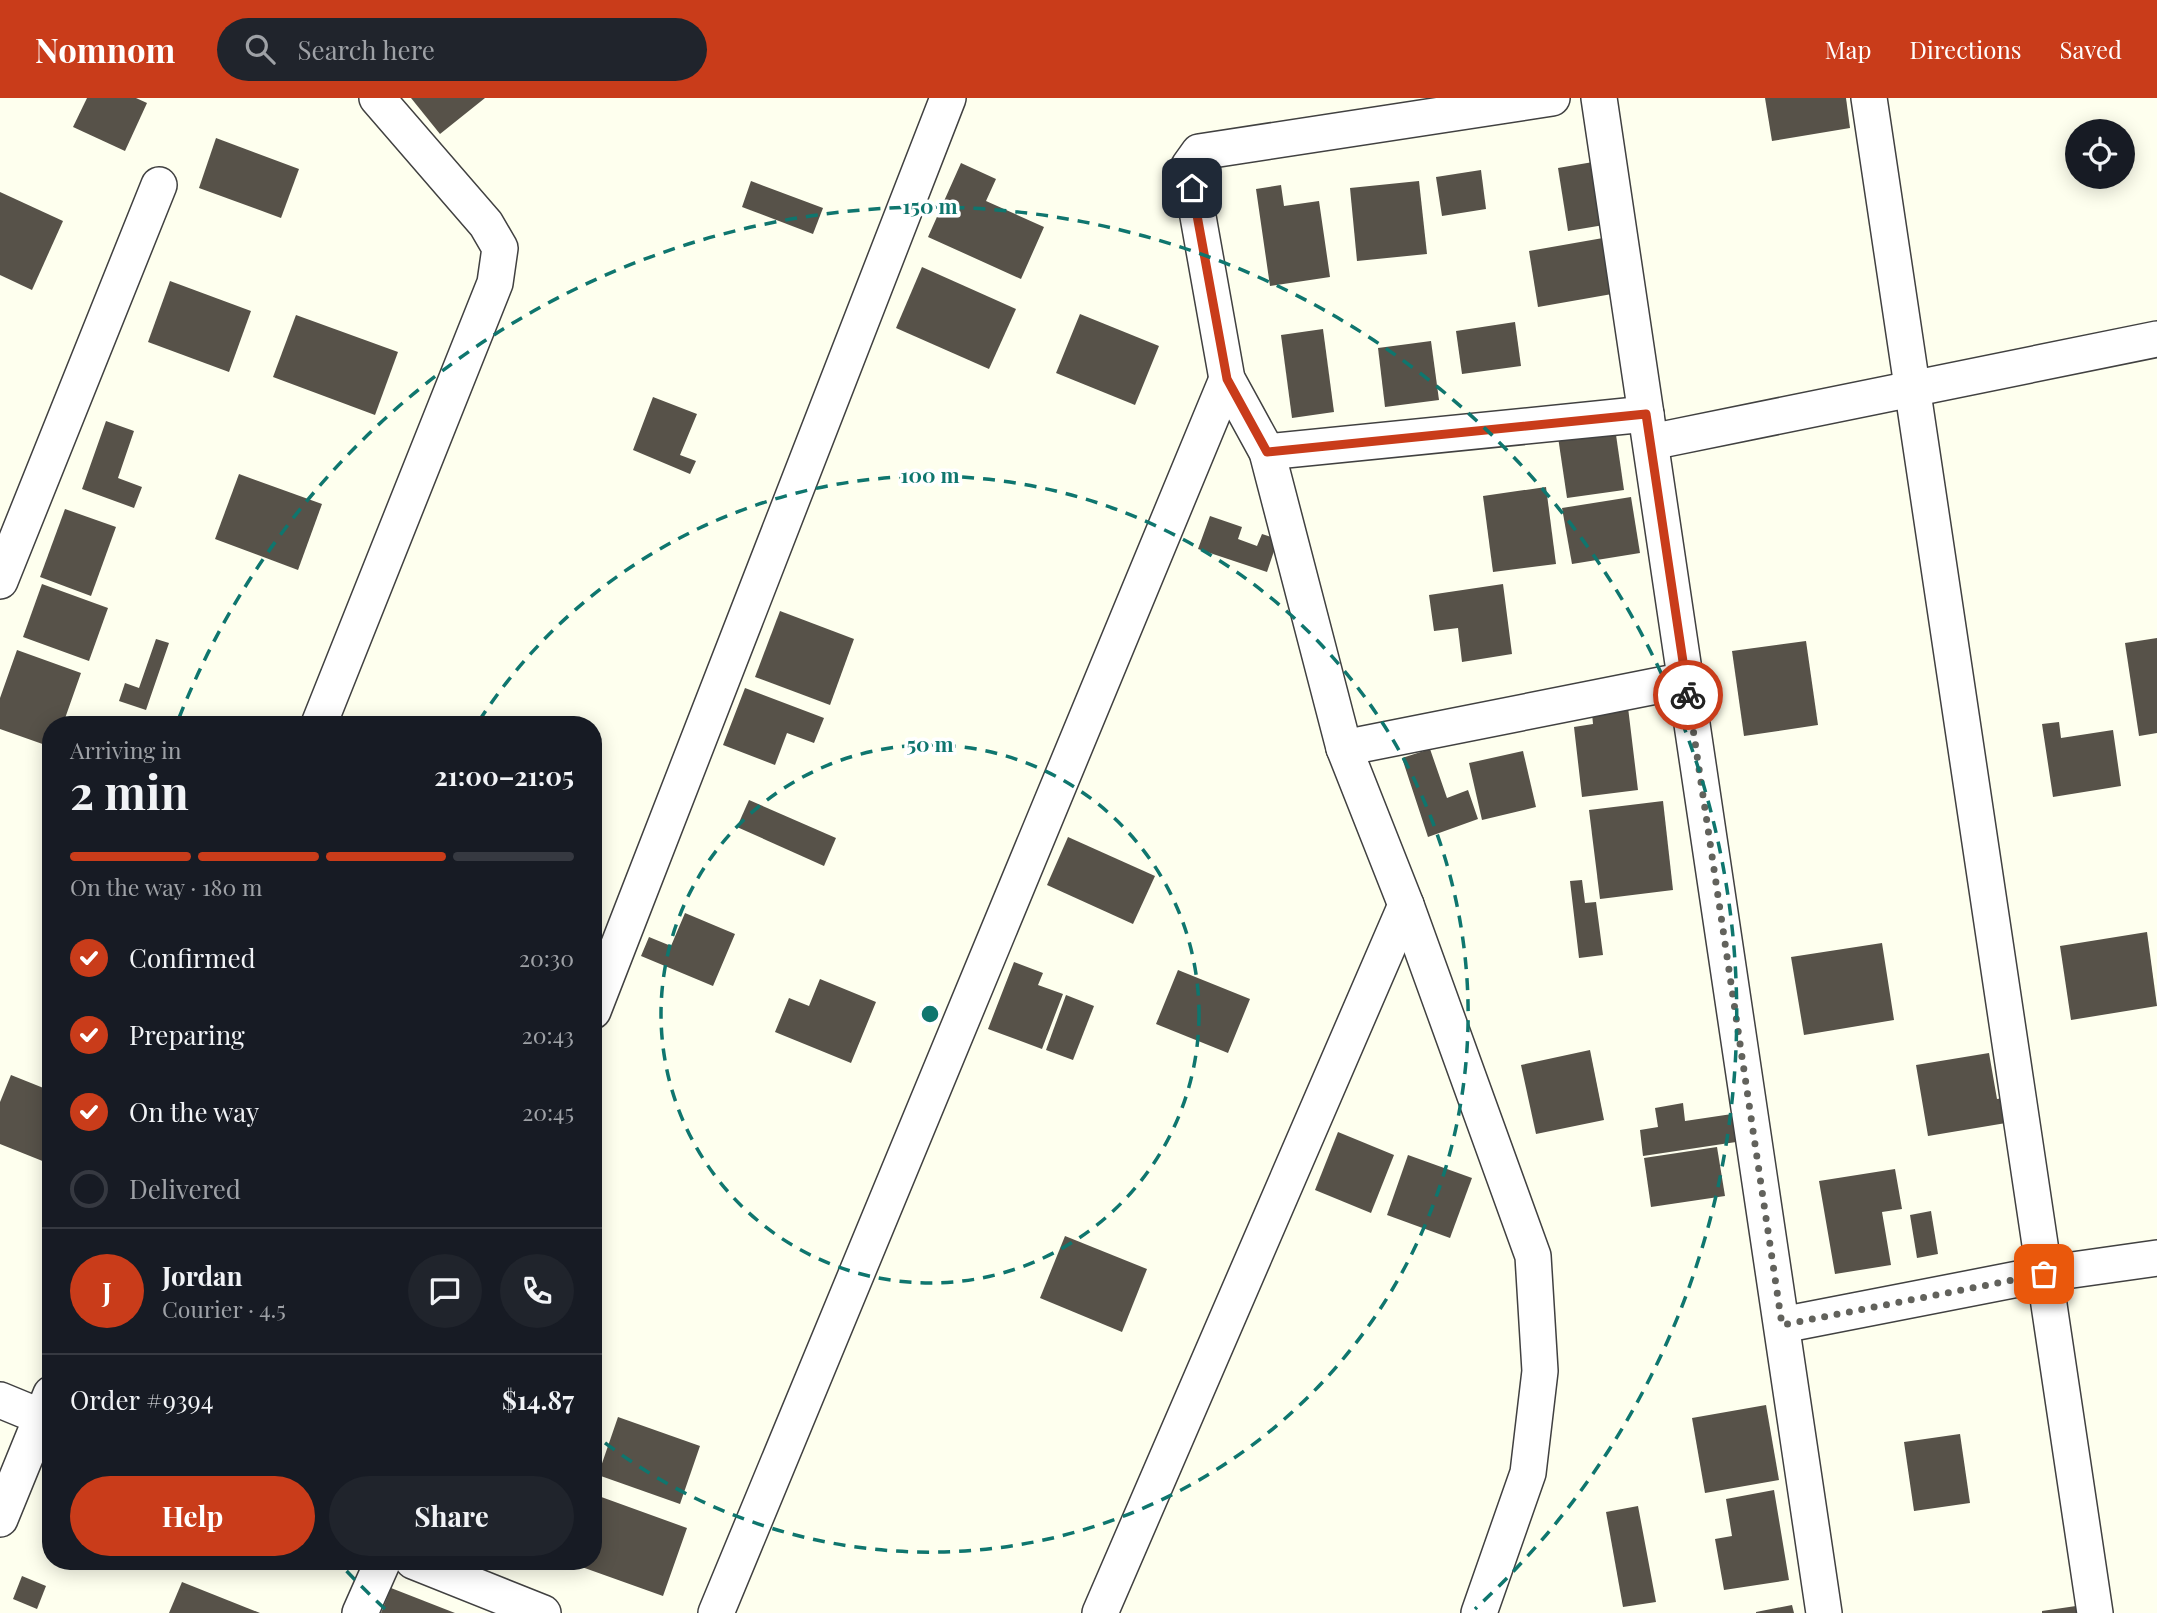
<!DOCTYPE html>
<html lang="en">
<head>
<meta charset="utf-8">
<style>
	:root { --surface:#171b24; --page:#20242c; --text:#f1f3f6; --muted:#9ea1a6; --line:#363941; --accent:#c93c1a }
	body { margin:0; font-family:"Playfair Display",serif; background:var(--page); color:var(--text); height:100vh; display:flex; flex-direction:column; font-size:26px; white-space:nowrap }
	* { box-sizing:border-box; margin:0 }
	p { font-size:23px; color:var(--muted) }
	.icon { flex:none; width:38px; height:38px; fill:none; stroke:currentColor; stroke-width:2; stroke-linecap:round; stroke-linejoin:round }
	.map { position:relative; flex:1; overflow:hidden }
	.sheet { position:absolute; left:42px; top:618px; width:560px; height:854px; display:flex; flex-direction:column; background:var(--surface); border-radius:28px; box-shadow:0 4px 18px #0003 }
	.sheet>* { flex:none }
	.controls { position:absolute; left:2065px; top:21px; display:grid; gap:14px }
	.controls a { display:grid; place-items:center; width:70px; height:70px; border-radius:50%; background:var(--surface); box-shadow:0 4px 18px #0003; font-size:35px }
	.pin { position:absolute; display:grid; place-items:center; width:60px; height:60px; color:#fff; margin:-30px; border-radius:14px; box-shadow:0 4px 10px #0006 }
	.courier { position:absolute; display:grid; place-items:center; width:70px; height:70px; margin:-35px; border:5px solid #c93c1a; border-radius:50%; background:#fff; color:#222; box-shadow:0 2px 9px #0007 }
	.headline em { font-style:normal; font-weight:700 }
	.headline div { display:flex; flex-direction:column-reverse }
	.headline { display:flex; align-items:center; justify-content:space-between; height:119px; padding:0 28px }
	h1 { font-size:46px; font-weight:700; line-height:52px }
	.bar { display:grid; grid-template-columns:repeat(4,1fr); gap:10px 7px; align-content:center; height:84px; padding:0 28px }
	.bar i { height:9px; border-radius:5px; background:var(--line) }
	.bar .on { background:var(--accent) }
	.bar p { grid-column:span 4 }
	.line { display:flex; align-items:center; gap:18px; padding:0 28px; border-top:2px solid var(--line) }
	.line div { flex:1 }
	.round { display:grid; place-items:center; flex:none; width:74px; height:74px; border-radius:37px; background:var(--page) }
	ol { padding:0 28px; list-style:none }
	li { display:flex; align-items:center; gap:21px; height:77px }
	li p { margin-inline-start:auto }
	li .icon { padding:7px; border-radius:50%; background:var(--accent); color:#fff; stroke-width:4 }
	li:last-child { color:var(--muted) }
	li i { width:38px; height:38px; border:4px solid var(--line); border-radius:50% }
	.primary-button { display:flex; gap:14px; margin-top:auto; padding:14px 28px }
	.primary-button a { flex:1; height:80px; border-radius:42px; background:var(--accent); color:#fff; font-size:28px; font-weight:700; line-height:80px; text-align:center }
	.primary-button a+a { background:var(--page); color:var(--text) }
	header { display:flex; align-items:center; gap:42px; box-sizing:border-box; height:98px; padding:0 35px; background:var(--accent); color:#fff }
	header strong { font-size:33px }
	nav { display:flex; gap:38px; margin-inline-start:auto; font-size:24px }
	.search { width:490px; height:63px; background:var(--page); display:flex; align-items:center; gap:18px; box-sizing:border-box; padding:0 24px; border-radius:38px; color:var(--muted); font-size:26px }
	.map>svg:first-child { display:block }
	.building { fill:#575249 }
	.lines { fill:none; stroke-linecap:round; stroke-linejoin:round }
	.minor-casing { stroke:#414141; stroke-width:38 }
	.minor { stroke:#fff; stroke-width:35 }
	.done { stroke:#62625c; stroke-width:7; stroke-dasharray:0 12.6 }
	.route { stroke:#c93c1a; stroke-width:9 }
	.ring { fill:none; stroke:#0f766e; stroke-width:3.5; stroke-dasharray:12 9 }
	.centre { fill:#0f766e; stroke:#fff; stroke-width:3.5 }
	.ring-label { font-size:21px; text-anchor:middle; font-weight:bold; fill:#0f766e; stroke:#fff; stroke-width:7; stroke-linejoin:round; paint-order:stroke }
</style>
</head>
<body>
<header>
<strong>Nomnom</strong>
<div class="search"><svg class="icon" aria-label="search" viewBox="0 0 24 24"><circle cx="10" cy="10" r="6"/><path d="M15 15l6 6"/></svg>Search here</div>
<nav><a>Map</a><a>Directions</a><a>Saved</a></nav>
</header>
<div class="map">
<svg width="2157" height="1515" viewBox="0 0 2157 1515">
	<rect width="100%" height="100%" fill="#feffee"/>
	<g class="building">
		<polygon points="87,0 136,0 147,5 125,53 73,29"/>
		<polygon points="411,0 485,0 440,36"/>
		<polygon points="1765,0 1846,0 1850,30 1772,43"/>
		<polygon points="216,40 299,71 281,120 199,90"/>
		<polygon points="1593,64 1604,127 1568,133 1558,70"/>
		<polygon points="961,65 996,81 986,103 1044,129 1021,181 928,139"/>
		<polygon points="1481,72 1486,111 1442,118 1436,79"/>
		<polygon points="751,83 823,110 813,136 742,109"/>
		<polygon points="1419,83 1427,156 1357,163 1350,90"/>
		<polygon points="1281,87 1284,108 1319,103 1330,179 1270,188 1256,91"/>
		<polygon points="0,94 63,123 32,192 0,177"/>
		<polygon points="1603,140 1612,196 1538,209 1529,153"/>
		<polygon points="922,169 1016,211 989,271 896,230"/>
		<polygon points="170,183 251,213 229,274 148,244"/>
		<polygon points="1080,216 1159,248 1135,307 1056,275"/>
		<polygon points="296,217 398,254 375,317 273,279"/>
		<polygon points="1515,224 1521,268 1462,276 1456,233"/>
		<polygon points="1323,231 1334,314 1292,320 1281,237"/>
		<polygon points="1431,243 1439,302 1385,309 1378,250"/>
		<polygon points="653,299 697,316 680,357 696,363 690,376 633,352"/>
		<polygon points="106,323 134,333 118,380 142,389 134,410 82,391"/>
		<polygon points="1615,330 1624,392 1567,400 1558,339"/>
		<polygon points="239,376 322,406 298,472 215,441"/>
		<polygon points="1546,389 1556,466 1493,474 1483,398"/>
		<polygon points="1631,399 1640,455 1572,466 1562,410"/>
		<polygon points="65,411 116,429 91,498 40,479"/>
		<polygon points="1210,418 1242,429 1238,441 1257,448 1262,436 1278,441 1267,474 1198,451"/>
		<polygon points="42,486 108,510 89,563 23,539"/>
		<polygon points="1503,486 1512,556 1462,564 1458,530 1434,533 1429,497"/>
		<polygon points="780,513 854,541 830,607 755,579"/>
		<polygon points="2157,540 2157,635 2139,638 2125,545"/>
		<polygon points="156,541 169,545 146,612 119,603 125,585 139,590"/>
		<polygon points="1806,543 1818,627 1744,638 1732,553"/>
		<polygon points="17,552 81,575 63,626 51,626 51,649 0,631 0,600"/>
		<polygon points="745,590 824,620 814,645 787,635 775,667 723,647"/>
		<polygon points="1627,601 1638,692 1582,699 1574,629 1593,626 1591,605"/>
		<polygon points="2059,624 2061,640 2113,632 2121,688 2053,699 2042,626"/>
		<polygon points="1430,651 1447,700 1468,692 1478,721 1428,739 1402,660"/>
		<polygon points="1523,653 1536,709 1482,722 1469,665"/>
		<polygon points="749,702 836,740 824,768 737,729"/>
		<polygon points="1663,703 1673,792 1600,801 1589,712"/>
		<polygon points="1068,739 1155,778 1133,826 1047,787"/>
		<polygon points="1582,782 1585,805 1596,804 1603,857 1579,860 1570,783"/>
		<polygon points="685,815 735,836 713,888 641,858 649,839 671,848"/>
		<polygon points="2147,834 2157,908 2071,922 2060,848"/>
		<polygon points="1882,845 1894,922 1804,937 1791,859"/>
		<polygon points="1014,864 1043,875 1038,887 1063,896 1042,951 988,931"/>
		<polygon points="1178,872 1250,901 1228,955 1156,926"/>
		<polygon points="820,881 876,904 851,965 775,934 789,900 809,908"/>
		<polygon points="1066,897 1094,908 1073,962 1046,952"/>
		<polygon points="1590,952 1604,1022 1536,1036 1521,967"/>
		<polygon points="1989,955 1997,1001 2008,999 2012,1024 1928,1038 1916,967"/>
		<polygon points="11,977 51,993 51,1049 45,1064 0,1046 0,1004"/>
		<polygon points="1683,1005 1685,1023 1732,1016 1736,1044 1643,1058 1640,1032 1658,1029 1655,1010"/>
		<polygon points="1338,1034 1394,1057 1371,1115 1315,1092"/>
		<polygon points="1717,1049 1725,1098 1651,1109 1644,1060"/>
		<polygon points="1408,1057 1472,1080 1450,1140 1387,1117"/>
		<polygon points="1895,1071 1902,1111 1882,1114 1891,1167 1835,1176 1819,1083"/>
		<polygon points="1931,1113 1938,1156 1917,1160 1910,1117"/>
		<polygon points="1065,1138 1147,1171 1122,1234 1040,1200"/>
		<polygon points="1766,1307 1779,1382 1705,1395 1692,1320"/>
		<polygon points="618,1319 700,1348 680,1406 598,1377"/>
		<polygon points="1960,1336 1970,1405 1914,1413 1904,1344"/>
		<polygon points="1774,1392 1789,1482 1724,1492 1715,1441 1732,1438 1726,1401"/>
		<polygon points="593,1396 687,1430 663,1498 565,1463 593,1463"/>
		<polygon points="1638,1408 1656,1504 1623,1509 1606,1414"/>
		<polygon points="51,1411 51,1433 43,1430"/>
		<polygon points="22,1478 46,1488 37,1511 13,1501"/>
		<polygon points="182,1484 260,1515 169,1515"/>
		<polygon points="391,1490 455,1515 381,1515"/>
		<polygon points="1792,1507 1794,1515 1756,1515 1756,1514"/>
		<polygon points="2076,1508 2077,1515 2042,1515 2042,1513"/>
	</g>
	<g class="lines">
		<g class="minor-casing">
			<g id="minor">
				<polyline points="1599,0 1824,1515"/>
				<polyline points="1869,0 2095,1515"/>
				<polyline points="1651,344 2157,241"/>
				<polyline points="1267,354 1646,316"/>
				<polyline points="0,483 159,87"/>
				<polyline points="319,626 495,185 500,150 486,126 377,0"/>
				<polyline points="1344,650 1686,582"/>
				<polyline points="593,913 948,0"/>
				<polyline points="1782,1227 2044,1176 2157,1160"/>
				<polyline points="0,1302 51,1323"/>
				<polyline points="0,1421 51,1296"/>
				<polyline points="413,1463 543,1515"/>
				<polyline points="360,1515 383,1463"/>
				<polyline points="716,1515 1227,281"/>
				<polyline points="1100,1515 1406,807"/>
				<polyline points="1479,1515 1528,1375 1540,1273 1533,1158 1406,807 1344,650 1267,354 1227,281 1189,68 1199,54 1552,0"/>
			</g>
		</g>
		<use href="#minor" class="minor"/>
	</g>
	<g class="lines">
		<polyline class="done" points="1688,597 1782,1227 2044,1176"/>
		<polyline class="route" points="1192,90 1227,281 1267,354 1646,316 1688,597"/>
	</g>
	<g class="ring">
		<circle cx="930" cy="916" r="269"/>
		<path d="M479 623A538 538 0 1 1 595 1337"/>
		<path d="M385 1511A807 807 0 0 1 340 1466M179 620A807 807 0 1 1 1475 1511"/>
	</g>
	<circle cx="930" cy="916" r="10" class="centre"/>
	<g class="ring-label">
		<text x="930" y="116">150 m</text>
		<text x="930" y="385">100 m</text>
		<text x="930" y="654">50 m</text>
	</g>
</svg>
<div class="controls">
<a><svg class="icon" aria-label="locate" viewBox="0 0 24 24"><circle cx="12" cy="12" r="6"/><path d="M12 2v4M12 18v4M2 12h4M18 12h4"/></svg></a>
</div>
<div class="pin" style="left:2044px;top:1176px;background:#ea580c"><svg class="icon" aria-label="bag" viewBox="0 0 24 24"><path d="M5 8h14l-1 12H6zM9 8a3 3 0 0 1 6 0"/></svg></div>
<div class="pin" style="left:1192px;top:90px;background:#1f2937"><svg class="icon" aria-label="home" viewBox="0 0 24 24"><path d="M3 11l9-7 9 7M6 9v11h12V9"/></svg></div>
<div class="courier" style="left:1688px;top:597px"><svg class="icon" aria-label="bike" viewBox="0 0 24 24"><circle cx="6" cy="16" r="4"/><circle cx="18" cy="16" r="4"/><path d="M6 16l4-8h5l3 8M10 8l3 8H6M13 5h3"/></svg></div>
<section class="sheet">
<div class="headline"><div><h1>2 min</h1><p>Arriving in</p></div><em>21:00–21:05</em></div>
<div class="bar"><i class="on"></i><i class="on"></i><i class="on"></i><i></i><p>On the way · 180 m</p></div>
<ol>
<li><svg class="icon" aria-label="check" viewBox="0 0 24 24"><path d="M5 12l5 5 9-10"/></svg>Confirmed<p>20:30</p></li>
<li><svg class="icon" aria-label="check" viewBox="0 0 24 24"><path d="M5 12l5 5 9-10"/></svg>Preparing<p>20:43</p></li>
<li><svg class="icon" aria-label="check" viewBox="0 0 24 24"><path d="M5 12l5 5 9-10"/></svg>On the way<p>20:45</p></li>
<li><i></i>Delivered</li>
</ol>
<div class="line" style="height:126px"><b class="round" style="background:var(--accent);color:#fff">J</b><div><b>Jordan</b><p>Courier · 4.5</p></div><a class="round"><svg class="icon" aria-label="chat" viewBox="0 0 24 24"><path d="M4 5h16v11H9l-5 4z"/></svg></a><a class="round"><svg class="icon" aria-label="phone" viewBox="0 0 24 24"><path d="M5 4h4l2 5-3 2q2 4 5 5l2-3 5 2v4C11 20 4 13 5 4z"/></svg></a></div>
<div class="line" style="height:91px"><div>Order #9394</div><b>$14.87</b></div>
<div class="primary-button"><a>Help</a><a>Share</a></div>
</section>
</div>
</body>
</html>
